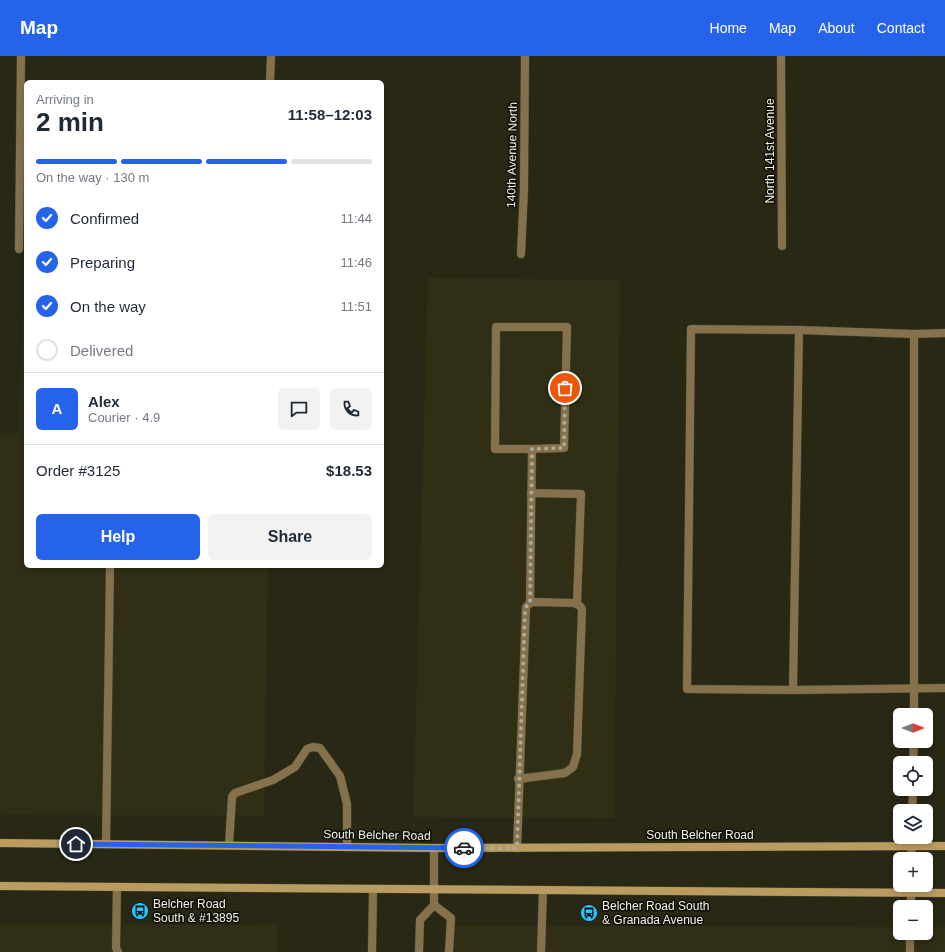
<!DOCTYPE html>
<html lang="en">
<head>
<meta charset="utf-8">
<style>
	:root { --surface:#fff; --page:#f2f2f3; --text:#1f2937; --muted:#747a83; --line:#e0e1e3; --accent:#2563eb }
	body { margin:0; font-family:Arial,sans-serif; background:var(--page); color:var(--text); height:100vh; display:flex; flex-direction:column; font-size:15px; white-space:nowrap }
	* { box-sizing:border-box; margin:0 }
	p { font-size:13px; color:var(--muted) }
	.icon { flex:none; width:22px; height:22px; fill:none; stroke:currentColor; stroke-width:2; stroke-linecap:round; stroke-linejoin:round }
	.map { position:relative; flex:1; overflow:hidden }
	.side { position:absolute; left:24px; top:24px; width:360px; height:488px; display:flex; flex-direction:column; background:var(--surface); border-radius:6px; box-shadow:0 2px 6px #0003 }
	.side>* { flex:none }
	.needle { width:26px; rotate:90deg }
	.tools { position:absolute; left:893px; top:652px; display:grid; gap:8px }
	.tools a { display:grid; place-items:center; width:40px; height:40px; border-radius:6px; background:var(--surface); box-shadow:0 2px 6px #0003; font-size:20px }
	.pin { position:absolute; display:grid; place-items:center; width:34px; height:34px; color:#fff; margin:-17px; border:2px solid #fff; border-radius:50%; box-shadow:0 1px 4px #0007 }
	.courier { position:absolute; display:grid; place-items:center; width:40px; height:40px; margin:-20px; border:3px solid #2563eb; border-radius:50%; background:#fff; color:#222; box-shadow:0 1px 5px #0007 }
	.overview em { font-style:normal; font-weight:600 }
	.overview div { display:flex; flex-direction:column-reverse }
	.overview { display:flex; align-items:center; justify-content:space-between; height:68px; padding:0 12px }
	h1 { font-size:26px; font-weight:600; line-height:30px }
	.bar { display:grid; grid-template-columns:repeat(4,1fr); gap:6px 4px; align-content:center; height:48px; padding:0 12px }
	.bar i { height:5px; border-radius:3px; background:var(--line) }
	.bar .on { background:var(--accent) }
	.bar p { grid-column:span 4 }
	.line { display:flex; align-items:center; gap:10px; padding:0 12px; border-top:1px solid var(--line) }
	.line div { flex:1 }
	.round { display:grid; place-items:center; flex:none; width:42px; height:42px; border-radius:6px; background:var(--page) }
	ol { padding:0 12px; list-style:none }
	li { display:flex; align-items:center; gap:12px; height:44px }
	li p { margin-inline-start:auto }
	li .icon { padding:4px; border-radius:50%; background:var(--accent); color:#fff; stroke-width:4 }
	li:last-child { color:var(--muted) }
	li i { width:22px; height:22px; border:2px solid var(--line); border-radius:50% }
	.action { display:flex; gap:8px; margin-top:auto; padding:8px 12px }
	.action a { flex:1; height:46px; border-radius:6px; background:var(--accent); color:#fff; font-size:16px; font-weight:600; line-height:46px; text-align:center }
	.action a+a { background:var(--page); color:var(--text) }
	header { display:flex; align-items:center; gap:24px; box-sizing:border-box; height:56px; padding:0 20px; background:var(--accent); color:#fff }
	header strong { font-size:19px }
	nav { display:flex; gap:22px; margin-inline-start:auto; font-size:14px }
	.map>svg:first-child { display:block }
	.built { fill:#302f15 }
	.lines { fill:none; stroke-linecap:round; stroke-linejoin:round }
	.service-casing { stroke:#444432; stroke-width:9 }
	.minor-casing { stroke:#444432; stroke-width:9 }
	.secondary-casing { stroke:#444432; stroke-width:9 }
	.service { stroke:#85724d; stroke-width:8 }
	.minor { stroke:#85724d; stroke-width:8 }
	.secondary { stroke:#bb9c60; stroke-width:8 }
	.done { stroke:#acac9e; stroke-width:4; stroke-dasharray:0 7.2 }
	.route { stroke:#2563eb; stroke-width:5 }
	.labels { text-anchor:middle; stroke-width:3; stroke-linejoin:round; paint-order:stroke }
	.street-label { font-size:12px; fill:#f3f3e7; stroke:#101008 }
	.poi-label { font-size:12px; fill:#f3f3e7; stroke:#101008; text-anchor:start }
</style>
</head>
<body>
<header>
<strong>Map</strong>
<nav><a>Home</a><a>Map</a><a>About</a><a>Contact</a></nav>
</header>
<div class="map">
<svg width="945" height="896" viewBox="0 0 945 896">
	<rect width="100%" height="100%" fill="#282815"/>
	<g class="built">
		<polygon points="25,218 26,510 268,510 264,760 0,759 0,377 18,377"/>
		<polygon points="428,222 620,224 614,762 413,761"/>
		<polygon points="0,868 277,869 277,896 0,896"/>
		<polygon points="446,869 900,871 900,877 926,877 926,871 945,871 945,896 445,896"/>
	</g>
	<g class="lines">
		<g class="service-casing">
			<g id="service">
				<polyline points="945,277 914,278 799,274 691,273 687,633 793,634 945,632"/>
				<polyline points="914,278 914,659"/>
				<polyline points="531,437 581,438 577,548"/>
				<polyline points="530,547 532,393 495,393 496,271 567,271 564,392 532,393"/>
				<polyline points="793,634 799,274"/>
				<polyline points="913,707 914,685"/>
				<polyline points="912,755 913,733"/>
				<polyline points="106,788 110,510"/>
				<polyline points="229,789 232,741 235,737 273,724 295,711 307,693 313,691 320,692 340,720 347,748 347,791"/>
				<polyline points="517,792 526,551 530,547 534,546 574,547 580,550 582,553 577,698 573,711 565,717 518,723"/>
				<polyline points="911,803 912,781"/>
				<polyline points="117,831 116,892 118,896"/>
				<polyline points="911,851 911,829"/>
				<polyline points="372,896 373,833"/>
				<polyline points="541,896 543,834"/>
				<polyline points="910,896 910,877"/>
			</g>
		</g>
		<g class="minor-casing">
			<g id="minor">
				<polyline points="781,0 782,190"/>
				<polyline points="270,26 271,0"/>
				<polyline points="19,193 21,0"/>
				<polyline points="521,198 524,133 525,0"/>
				<polyline points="434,849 451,862 449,896"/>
				<polyline points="419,896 420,864 434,849 434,792"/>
			</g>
		</g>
		<g class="secondary-casing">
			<g id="secondary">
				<polyline points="0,787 434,792 945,790"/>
				<polyline points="0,830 945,837"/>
			</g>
		</g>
		<use href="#service" class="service"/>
		<use href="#minor" class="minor"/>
		<use href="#secondary" class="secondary"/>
	</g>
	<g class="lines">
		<polyline class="done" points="464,792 517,792 525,555 526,551 530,547 532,393 564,392 565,332"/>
		<polyline class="route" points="76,788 464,792"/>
	</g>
	<defs>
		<g id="bus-disc" transform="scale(0.9)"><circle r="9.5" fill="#25c9fe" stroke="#101008"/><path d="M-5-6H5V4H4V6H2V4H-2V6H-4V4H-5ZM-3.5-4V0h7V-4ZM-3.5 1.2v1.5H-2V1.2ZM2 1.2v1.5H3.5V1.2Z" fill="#111"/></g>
	</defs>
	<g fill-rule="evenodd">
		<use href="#bus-disc" x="140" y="855"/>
		<use href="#bus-disc" x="589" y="857"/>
	</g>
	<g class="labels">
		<g class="street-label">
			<text transform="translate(770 95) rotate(-90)" y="4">North 141st Avenue</text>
			<text transform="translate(512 99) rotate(-89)" y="4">140th Avenue North</text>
			<text transform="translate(377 779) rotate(1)" y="4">South Belcher Road</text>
			<text x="700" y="783">South Belcher Road</text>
		</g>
		<g class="poi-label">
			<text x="153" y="852">Belcher Road<tspan x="153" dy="14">South &amp; #13895</tspan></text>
			<text x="602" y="854">Belcher Road South<tspan x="602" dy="14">&amp; Granada Avenue</tspan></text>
		</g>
	</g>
</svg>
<div class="tools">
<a><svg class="needle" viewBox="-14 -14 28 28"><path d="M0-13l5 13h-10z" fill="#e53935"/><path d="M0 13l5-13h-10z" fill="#747a83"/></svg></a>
<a><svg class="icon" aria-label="locate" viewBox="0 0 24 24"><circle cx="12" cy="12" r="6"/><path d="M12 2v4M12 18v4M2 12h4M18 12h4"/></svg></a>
<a><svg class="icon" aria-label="layers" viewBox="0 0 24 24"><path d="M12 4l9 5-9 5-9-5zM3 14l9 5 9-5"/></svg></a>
<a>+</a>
<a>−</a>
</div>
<div class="pin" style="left:565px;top:332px;background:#ea580c"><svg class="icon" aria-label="bag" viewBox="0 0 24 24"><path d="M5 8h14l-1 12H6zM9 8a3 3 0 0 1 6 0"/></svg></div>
<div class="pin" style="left:76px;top:788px;background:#1f2937"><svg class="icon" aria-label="home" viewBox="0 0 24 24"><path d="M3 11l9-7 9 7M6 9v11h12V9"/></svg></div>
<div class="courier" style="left:464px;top:792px"><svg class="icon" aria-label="car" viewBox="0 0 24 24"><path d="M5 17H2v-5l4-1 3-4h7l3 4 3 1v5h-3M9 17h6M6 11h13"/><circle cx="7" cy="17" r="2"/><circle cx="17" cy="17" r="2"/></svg></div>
<section class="side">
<div class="overview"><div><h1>2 min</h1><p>Arriving in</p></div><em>11:58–12:03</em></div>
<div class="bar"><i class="on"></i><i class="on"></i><i class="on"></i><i></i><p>On the way · 130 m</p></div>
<ol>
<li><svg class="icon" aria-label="check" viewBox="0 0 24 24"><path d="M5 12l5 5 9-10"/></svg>Confirmed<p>11:44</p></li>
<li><svg class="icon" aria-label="check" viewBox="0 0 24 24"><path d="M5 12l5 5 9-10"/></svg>Preparing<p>11:46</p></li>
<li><svg class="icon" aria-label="check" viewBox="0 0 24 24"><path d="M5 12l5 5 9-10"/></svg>On the way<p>11:51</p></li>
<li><i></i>Delivered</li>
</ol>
<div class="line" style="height:72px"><b class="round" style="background:var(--accent);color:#fff">A</b><div><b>Alex</b><p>Courier · 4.9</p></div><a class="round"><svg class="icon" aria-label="chat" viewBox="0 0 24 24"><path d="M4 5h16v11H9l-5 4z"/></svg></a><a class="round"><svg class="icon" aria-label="phone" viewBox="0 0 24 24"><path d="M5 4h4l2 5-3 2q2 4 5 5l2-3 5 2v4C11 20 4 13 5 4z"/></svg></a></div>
<div class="line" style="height:52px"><div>Order #3125</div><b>$18.53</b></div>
<div class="action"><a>Help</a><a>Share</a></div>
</section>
</div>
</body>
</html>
